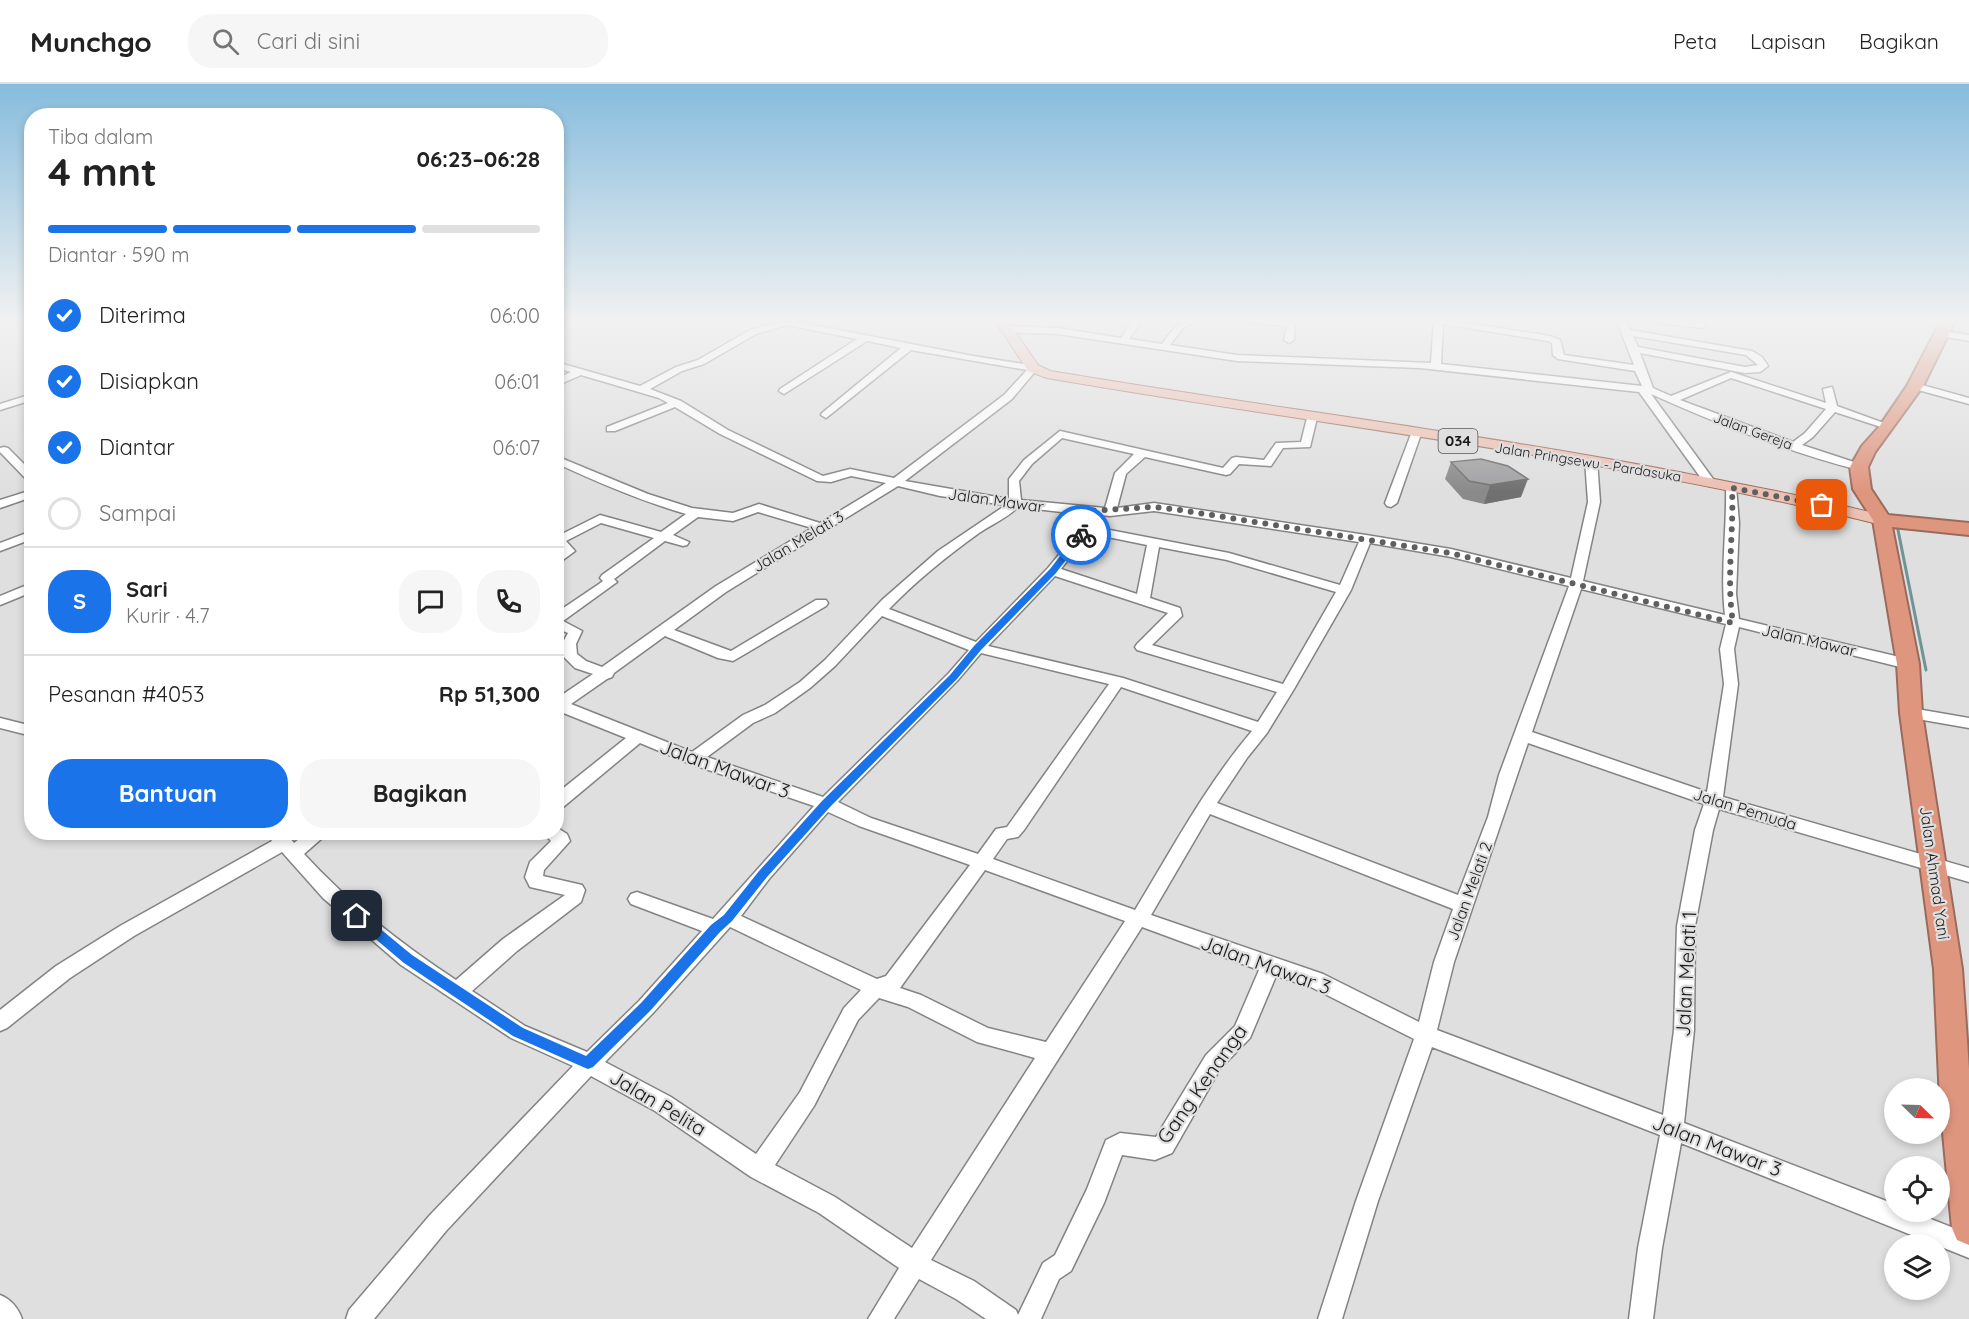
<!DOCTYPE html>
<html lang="id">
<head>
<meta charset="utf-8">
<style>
	:root { --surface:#fff; --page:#f6f6f6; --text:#222; --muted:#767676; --line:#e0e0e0; --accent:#1a73e8 }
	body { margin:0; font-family:Quicksand,sans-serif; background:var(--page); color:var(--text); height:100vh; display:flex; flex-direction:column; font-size:22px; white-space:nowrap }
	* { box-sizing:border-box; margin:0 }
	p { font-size:20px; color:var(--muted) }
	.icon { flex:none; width:33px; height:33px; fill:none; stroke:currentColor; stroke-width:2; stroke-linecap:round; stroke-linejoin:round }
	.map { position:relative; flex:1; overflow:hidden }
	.side { position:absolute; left:24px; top:24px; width:540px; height:732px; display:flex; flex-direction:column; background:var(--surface); border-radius:24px; box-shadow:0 3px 9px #0003 }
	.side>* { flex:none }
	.needle { width:39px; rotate:113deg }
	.controls { position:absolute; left:1884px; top:994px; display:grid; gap:12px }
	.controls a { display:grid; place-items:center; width:66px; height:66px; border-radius:50%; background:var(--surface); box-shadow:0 3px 9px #0003; font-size:30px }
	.pin { position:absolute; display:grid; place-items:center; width:51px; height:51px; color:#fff; margin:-26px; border-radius:12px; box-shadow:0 3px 9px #0006 }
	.courier { position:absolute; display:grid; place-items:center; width:60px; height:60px; margin:-30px; border:4px solid #1a73e8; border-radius:50%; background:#fff; color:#222; box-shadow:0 2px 8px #0007 }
	.overview em { font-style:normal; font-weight:700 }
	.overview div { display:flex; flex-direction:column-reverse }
	.overview { display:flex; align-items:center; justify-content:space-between; height:102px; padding:0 24px }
	h1 { font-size:39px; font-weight:700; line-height:45px }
	.bar { display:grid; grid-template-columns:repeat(4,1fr); gap:9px 6px; align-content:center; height:72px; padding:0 24px }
	.bar i { height:8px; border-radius:4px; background:var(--line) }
	.bar .active { background:var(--accent) }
	.bar p { grid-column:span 4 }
	.line { display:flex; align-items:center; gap:15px; padding:0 24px; border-top:2px solid var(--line) }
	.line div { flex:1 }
	.round { display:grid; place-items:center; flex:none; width:63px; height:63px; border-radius:24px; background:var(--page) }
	ol { padding:0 24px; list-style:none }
	li { display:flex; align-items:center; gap:18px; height:66px }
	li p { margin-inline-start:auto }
	li .icon { padding:6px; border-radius:50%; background:var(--accent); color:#fff; stroke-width:4 }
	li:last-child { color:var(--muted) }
	li i { width:33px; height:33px; border:3px solid var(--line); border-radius:50% }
	.primary-button { display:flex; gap:12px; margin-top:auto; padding:12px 24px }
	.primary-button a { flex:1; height:69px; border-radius:24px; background:var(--accent); color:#fff; font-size:24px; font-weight:700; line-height:69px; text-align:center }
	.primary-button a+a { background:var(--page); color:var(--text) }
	header { display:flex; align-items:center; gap:36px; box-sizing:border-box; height:84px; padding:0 30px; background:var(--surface); border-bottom:2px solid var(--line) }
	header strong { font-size:28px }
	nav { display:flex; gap:33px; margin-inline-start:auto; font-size:21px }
	.search { width:420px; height:54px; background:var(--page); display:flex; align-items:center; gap:15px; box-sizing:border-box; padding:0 21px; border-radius:24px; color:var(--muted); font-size:22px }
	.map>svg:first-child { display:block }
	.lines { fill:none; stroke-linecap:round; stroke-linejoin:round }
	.stream { stroke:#6f9497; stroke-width:3 }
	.minor-casing { stroke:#838384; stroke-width:3 }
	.major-casing { stroke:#9a6b5c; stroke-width:2 }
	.highway-casing { stroke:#9a6b5c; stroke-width:4 }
	.minor { fill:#fff; fill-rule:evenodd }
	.major { fill:#ecc0b2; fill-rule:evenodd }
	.highway { fill:#df967f; fill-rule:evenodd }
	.wall { fill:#8a8a8b }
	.shaded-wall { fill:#717071 }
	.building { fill:#a1a0a2; stroke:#717071; stroke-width:1.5 }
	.route { fill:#1a73e8 }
	.done { stroke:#5f5f5f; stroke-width:6; stroke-dasharray:0 10.8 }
	.labels { text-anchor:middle; stroke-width:4.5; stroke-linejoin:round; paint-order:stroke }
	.far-street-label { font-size:14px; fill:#1a1a1a; stroke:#dfdfe0 }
	.shield { fill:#dfdfe0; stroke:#555; stroke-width:1.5 }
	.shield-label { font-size:15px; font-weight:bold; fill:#1a1a1a }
	.street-label { font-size:16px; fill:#1a1a1a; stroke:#dfdfe0 }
	.near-street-label { font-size:20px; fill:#1a1a1a; stroke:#dfdfe0 }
</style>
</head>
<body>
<header>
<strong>Munchgo</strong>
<div class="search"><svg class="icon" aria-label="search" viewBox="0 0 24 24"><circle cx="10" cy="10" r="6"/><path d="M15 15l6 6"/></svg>Cari di sini</div>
<nav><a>Peta</a><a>Lapisan</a><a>Bagikan</a></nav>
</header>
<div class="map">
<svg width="1969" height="1235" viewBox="0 0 1969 1235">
	<rect width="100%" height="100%" fill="#dfdfe0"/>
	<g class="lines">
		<polyline class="stream" points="1897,441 1926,586"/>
		<g class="minor-casing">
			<g id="minor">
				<path d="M766,235H782L973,272L1036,282L1038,284L1012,315L905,397L1009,415V395L1024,376L1060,347L1223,384L1232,374L1236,373L1264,376L1276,359L1301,358L1307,334L1312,331L1317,334L1310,363L1283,364L1271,382L1239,380L1230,390L1226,391L1145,373L1126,390L1117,424L1154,419L1366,451L1451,465L1571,494L1588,418L1585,376L1591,373L1597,376L1600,418L1583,497L1725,531C1720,489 1727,446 1726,404L1728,402H1736L1739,439L1736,510L1739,535L1908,575L1915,580L1908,585L1739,543L1734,565L1738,600L1723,713L1969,784V798L1719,725L1713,746L1695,842L1694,946L1684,1039L1894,1120V1128H1913L1969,1150V1174L1681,1059L1662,1164L1653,1235H1629L1638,1164L1660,1051L1432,963L1378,1117L1342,1235H1318L1356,1117L1414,955L1311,903L1276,892L1250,954L1220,985L1172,1069L1155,1076L1122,1071L1104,1119L1071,1187L1059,1195L1041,1235H986L956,1215L919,1195L894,1235H868L899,1184L819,1129L751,1093L655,1027L591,992L446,1147L374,1235H346L349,1226L430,1131L573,982L511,954L401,881L323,814L282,768L134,852L70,894L7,944L0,947V926L56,882L120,842L272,757L266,748H285L294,759L308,748H329L304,770C349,819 401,860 456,896L503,855L565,811L530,803L525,793L530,778L551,757L543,748H556V743L567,750L570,757L544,786L543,792L582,801L585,806L581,818L517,867L472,907L525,942L587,968L639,917L702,847L631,820L628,815L631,810L637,808L713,835L814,722L688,679L640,659L562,724L556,726V710L626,654L561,628L556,629V615L593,590L575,584L563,572L562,560L568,549L556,544V529L599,500L603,497L600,494L602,491L654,454L601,439L566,457L575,467L556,481V470L561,467L556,462V453L600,431L661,448L686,430C641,417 599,399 556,379V372L648,410L692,424L733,429L759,420L820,439L886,399L851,392L831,398L817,397L720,350L675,323L615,347H607V343L668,319L659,314L581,291L556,302V295L571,288L556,284V278L640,302L676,283L698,276L750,246L775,239ZM787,241L857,255L780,305L779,307L784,310L867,257L901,264L822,329L821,331L826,334L911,266L1027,286L1004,311L894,394L850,385L823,392L728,346L681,317L650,305L682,287L704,280L756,250ZM1062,354L1134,370L1115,389L1105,424L1021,416L1019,397L1032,380ZM898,402L940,412L1006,421L938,467L882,516L825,576L800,598L765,621L743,631L692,668L571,620L607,595L612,593L614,589L665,552L718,574L733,577L826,522L828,519L826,516H816L731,567L674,546L726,508ZM1018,423L1079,430L1075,451L1048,484L976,558L889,525C916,497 947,472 979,449C992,440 1006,435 1018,423ZM1154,427L1359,458L1340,501L1229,469L1089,442L1091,430L1110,432ZM758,428L812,444L716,502L602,583L586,577L577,570L576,560L582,547L563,537L617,498L614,495L665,457L683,462L687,461L689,458L673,451L698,433L733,437ZM1088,449L1147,461L1137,510L1061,485ZM1370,459L1451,473L1569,502L1499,691L1488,733L1458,811L1217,719L1247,674L1267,649L1294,605L1351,506ZM1159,463L1227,476L1336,508L1283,600L1152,561L1182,532L1180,524L1150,514ZM1055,492L1168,529L1137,560L1135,563L1137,566L1277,608L1258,638L1123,594L988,562ZM1581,505L1726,540L1720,565L1724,600L1707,708L1532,648ZM882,532L969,566L948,590L823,713L707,673L753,639L775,629L810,604L835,582ZM981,569L1109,600L1007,743L996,745L978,770L871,734L838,718L958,596ZM1121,603L1252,647C1206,701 1172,765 1135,826L993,775L1007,755L1018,753L1024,746ZM1528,659L1704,720L1695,746L1677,842L1674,946L1663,1031L1437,946L1454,878ZM828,728L859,742L970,781L886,892L877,895L741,832L769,795ZM1210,730L1453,825L1434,878L1419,938L1323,890L1151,831ZM985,786L1125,837L1046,958L988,944L921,911L900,904ZM730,843L861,906L844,924L800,1008L756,1070L671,1013L605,978L653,929ZM1142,843L1259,886L1235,942L1206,971L1156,1053L1120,1049L1106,1056L1087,1105L1055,1171L1043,1179L1018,1231L1016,1226L974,1197L931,1176ZM879,914L908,923L977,958L1035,974L912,1164L835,1113L775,1081L814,1022L858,936Z"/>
				<path d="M1134,235H1143L1129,255L1162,260C1172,246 1179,235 1198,235L1182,245L1170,261L1237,271L1431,279L1434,235H1443L1550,252L1560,256L1564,271L1634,281L1616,235H1625L1630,246L1752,267L1762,273L1768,282L1760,288L1745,289L1640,269L1653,304L1671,312L1731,288L1826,319L1823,305L1832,303L1837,322L1892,342L1887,345L1835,328L1813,353L1802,361L1863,381V385L1859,386C1788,368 1718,340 1651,310L1716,399L1710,402L1706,401L1639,308L1420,284L1237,277L1058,250L1005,248L1000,245L1005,242L1058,244L1121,254ZM1443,240L1548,257L1552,259L1553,271L1558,275L1635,287L1642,302L1441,280ZM1633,252L1746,271L1758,281L1745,283L1638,263ZM1731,294L1826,325L1805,349L1793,358L1680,316Z"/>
				<polygon points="1240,235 1267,235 1295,238 1294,256 1289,259 1284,256 1287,242 1245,238"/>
				<path d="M1647,235C1664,234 1693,232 1707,241L1702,244L1652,238Z"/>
				<polygon points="1943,247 1969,251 1969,257 1940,252 1938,250"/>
				<polygon points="1915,299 1969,314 1969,320 1911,304 1910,302"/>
				<polygon points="32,310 32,316 0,326 0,320"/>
				<polygon points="1416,347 1421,350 1397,419 1391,423 1387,422 1385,419 1411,350"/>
				<polygon points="4,363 8,364 32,388 32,398 28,397 0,368 0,364"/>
				<polygon points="32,406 32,413 0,424 0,416"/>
				<polygon points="32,447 32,455 0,467 0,459"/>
				<polygon points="32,499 32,508 0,521 0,512"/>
				<polygon points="1911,624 1969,634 1969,644 1906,633 1903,629"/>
				<polygon points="0,634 32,642 32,652 0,644"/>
				<path d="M0,1211C12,1216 18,1224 22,1235H0Z"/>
			</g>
		</g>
		<g class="major-casing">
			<path id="major" d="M994,235H1006L1038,281L1050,287C1259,322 1470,348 1679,388C1749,402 1819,414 1888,433L1890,436L1882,441C1608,373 1325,342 1047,294L1028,287Z"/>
		</g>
		<g class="highway-casing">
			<polygon id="highway" points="1942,235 1956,235 1923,302 1875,368 1868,383 1871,405 1888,431 1969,439 1969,451 1892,443 1919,580 1922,629 1962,885 1969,985 1969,1161 1957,1156 1952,1144 1940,1017 1934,885 1900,629 1897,580 1873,436 1853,405 1850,383 1862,362 1879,343 1907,302"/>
		</g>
		<use href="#minor" class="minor"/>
		<use href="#major" class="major"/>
		<use href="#highway" class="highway"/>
	</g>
	<polygon class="wall" points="1451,378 1521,413 1484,420 1463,415 1445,395"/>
	<polygon class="shaded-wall" points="1528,395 1521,413 1484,420 1490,401"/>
	<polygon class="building" points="1481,375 1508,382 1528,395 1490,401 1469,397 1451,378"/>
	<linearGradient id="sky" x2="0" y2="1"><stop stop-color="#86bcdd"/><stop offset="0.58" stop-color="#f1f1f1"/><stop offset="1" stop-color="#f1f1f1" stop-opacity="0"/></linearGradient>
	<rect width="1969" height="408" fill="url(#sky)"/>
	<polygon class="route" points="1078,449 1085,451 1056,489 981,566 957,595 830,723 767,793 732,837 720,848 650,927 593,983 588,985 583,983 513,952 404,879 353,836 353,829 361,829 412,871 523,944 586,972 641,919 711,841 724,831 759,787 822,717 950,591 974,562 1050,485"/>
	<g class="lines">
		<path class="done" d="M1081,451L1086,427L1154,423L1180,426L1450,469L1733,539C1726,494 1734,449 1732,404L1822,421"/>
	</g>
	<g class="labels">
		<g class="far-street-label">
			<text transform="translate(1753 347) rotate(20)" y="5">Jalan Gereja</text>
			<text transform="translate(1588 378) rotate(9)" y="5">Jalan Pringsewu - Pardasuka</text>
		</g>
		<rect class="shield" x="1438.5" y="345" width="39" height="24" rx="4.5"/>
		<g class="shield-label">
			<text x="1458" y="362">034</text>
		</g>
		<g class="street-label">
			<text transform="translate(996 416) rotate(8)" y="6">Jalan Mawar</text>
			<text transform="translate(798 457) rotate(-31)" y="6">Jalan Melati 3</text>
			<text transform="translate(1809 556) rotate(13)" y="6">Jalan Mawar</text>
			<text transform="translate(1745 725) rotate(17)" y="6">Jalan Pemuda</text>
			<text transform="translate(1935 789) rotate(82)" y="6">Jalan Ahmad Yani</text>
			<text transform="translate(1469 807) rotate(-70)" y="6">Jalan Melati 2</text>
		</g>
		<g class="near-street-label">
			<text transform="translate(725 685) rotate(20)" y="7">Jalan Mawar 3</text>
			<text transform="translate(1266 881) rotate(20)" y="7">Jalan Mawar 3</text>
			<text transform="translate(1686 890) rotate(-87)" y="7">Jalan Melati 1</text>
			<text transform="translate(1202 1000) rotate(-55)" y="7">Gang Kenanga</text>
			<text transform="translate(658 1019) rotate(31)" y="7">Jalan Pelita</text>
			<text transform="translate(1717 1062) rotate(21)" y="7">Jalan Mawar 3</text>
		</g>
	</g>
</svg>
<div class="controls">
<a><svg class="needle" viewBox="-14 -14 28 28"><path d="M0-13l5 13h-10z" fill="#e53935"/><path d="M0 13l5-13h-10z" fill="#767676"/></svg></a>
<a><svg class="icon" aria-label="locate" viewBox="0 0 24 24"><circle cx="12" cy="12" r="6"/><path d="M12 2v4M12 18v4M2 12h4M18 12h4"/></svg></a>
<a><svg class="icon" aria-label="layers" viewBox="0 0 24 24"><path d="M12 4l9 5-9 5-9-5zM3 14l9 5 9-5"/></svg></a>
</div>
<div class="pin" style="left:1822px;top:421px;background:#ea580c"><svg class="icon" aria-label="bag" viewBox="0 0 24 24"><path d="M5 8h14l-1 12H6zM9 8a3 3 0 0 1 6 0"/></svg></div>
<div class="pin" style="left:357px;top:832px;background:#1f2937"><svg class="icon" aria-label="home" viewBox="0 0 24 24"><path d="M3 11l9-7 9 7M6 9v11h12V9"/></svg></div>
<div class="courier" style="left:1081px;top:451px"><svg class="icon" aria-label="bike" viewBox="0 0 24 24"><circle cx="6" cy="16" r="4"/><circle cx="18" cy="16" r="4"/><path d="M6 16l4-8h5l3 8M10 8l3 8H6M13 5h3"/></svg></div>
<section class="side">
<div class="overview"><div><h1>4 mnt</h1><p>Tiba dalam</p></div><em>06:23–06:28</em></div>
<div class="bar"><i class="active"></i><i class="active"></i><i class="active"></i><i></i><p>Diantar · 590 m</p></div>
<ol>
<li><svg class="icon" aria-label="check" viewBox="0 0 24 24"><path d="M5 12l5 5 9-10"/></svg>Diterima<p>06:00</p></li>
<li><svg class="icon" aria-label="check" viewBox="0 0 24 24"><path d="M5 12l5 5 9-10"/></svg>Disiapkan<p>06:01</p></li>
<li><svg class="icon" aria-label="check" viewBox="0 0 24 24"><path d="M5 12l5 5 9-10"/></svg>Diantar<p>06:07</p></li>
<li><i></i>Sampai</li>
</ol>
<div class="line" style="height:108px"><b class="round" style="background:var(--accent);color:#fff">S</b><div><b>Sari</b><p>Kurir · 4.7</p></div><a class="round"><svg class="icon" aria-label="chat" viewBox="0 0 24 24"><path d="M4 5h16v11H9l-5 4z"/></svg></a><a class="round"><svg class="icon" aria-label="phone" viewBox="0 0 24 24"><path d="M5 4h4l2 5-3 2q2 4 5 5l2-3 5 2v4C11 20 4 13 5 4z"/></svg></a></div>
<div class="line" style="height:78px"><div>Pesanan #4053</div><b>Rp 51,300</b></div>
<div class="primary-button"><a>Bantuan</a><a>Bagikan</a></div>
</section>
</div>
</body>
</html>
